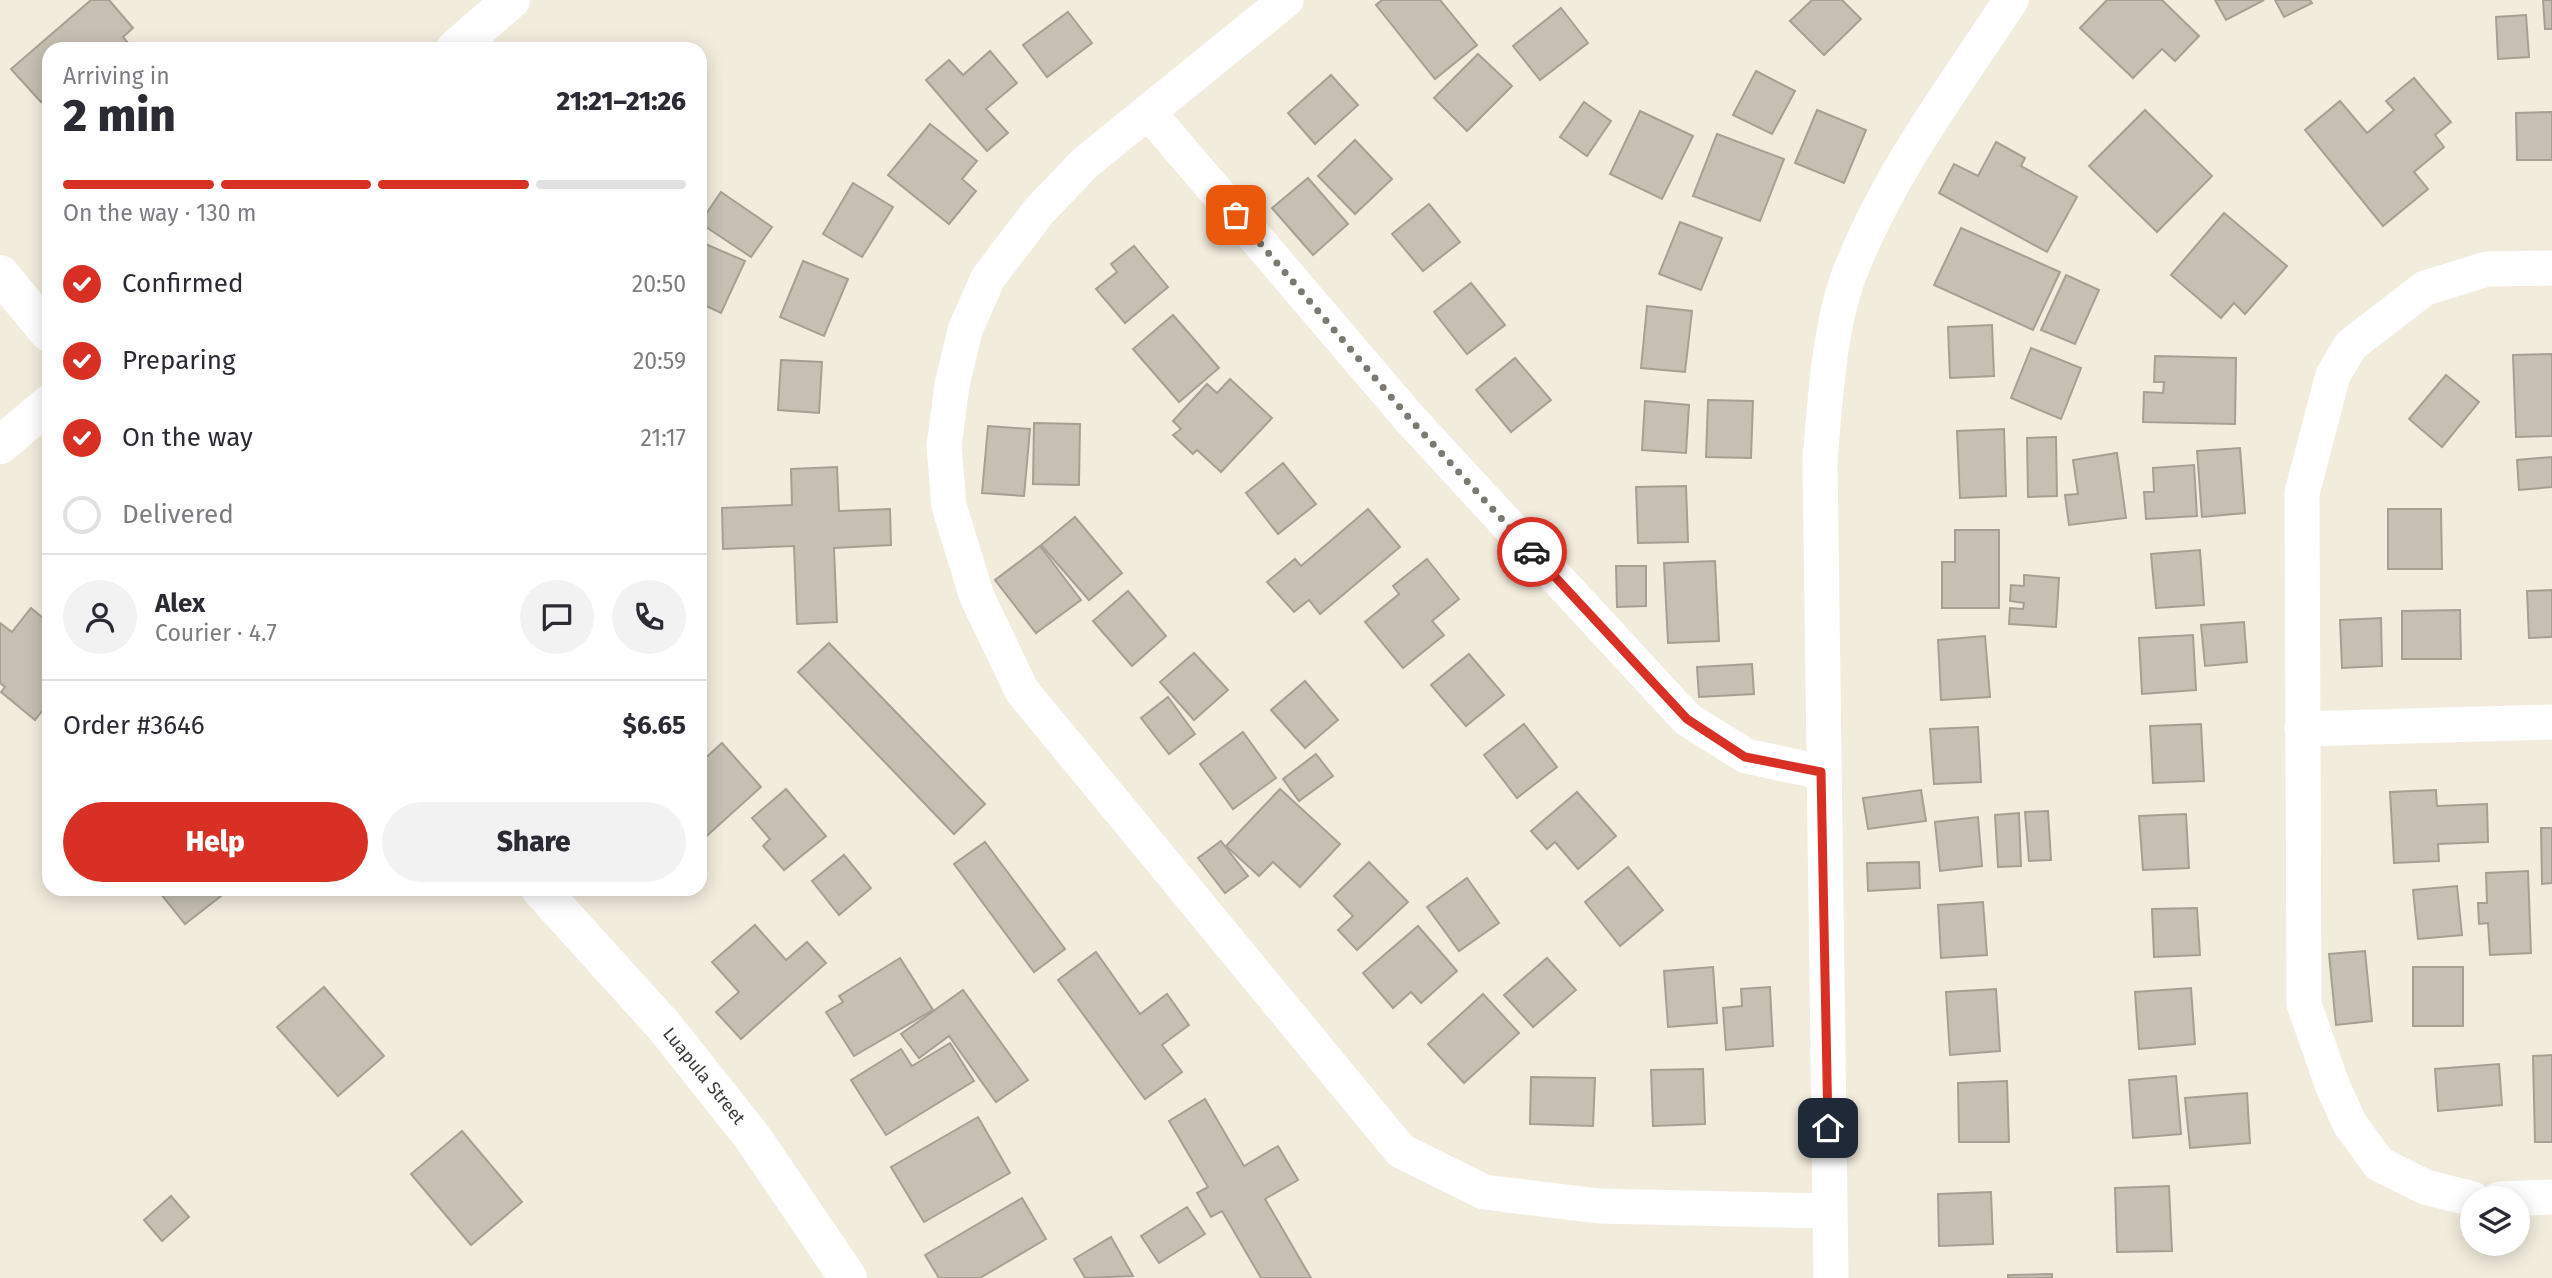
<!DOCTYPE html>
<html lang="en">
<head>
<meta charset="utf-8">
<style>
	:root { --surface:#fff; --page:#f2f2f3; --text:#2b2b33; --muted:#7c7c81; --line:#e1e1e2; --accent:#d93025 }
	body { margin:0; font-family:"Fira Sans",sans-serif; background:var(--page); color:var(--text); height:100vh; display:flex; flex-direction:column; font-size:26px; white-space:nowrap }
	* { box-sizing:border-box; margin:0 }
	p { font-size:23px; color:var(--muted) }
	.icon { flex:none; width:38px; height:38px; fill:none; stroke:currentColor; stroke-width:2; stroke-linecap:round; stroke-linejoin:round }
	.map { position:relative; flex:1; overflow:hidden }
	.side { position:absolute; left:42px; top:42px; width:665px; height:854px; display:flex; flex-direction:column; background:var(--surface); border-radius:21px; box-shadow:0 4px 18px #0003 }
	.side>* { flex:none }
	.buttons { position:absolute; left:2460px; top:1186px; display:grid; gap:14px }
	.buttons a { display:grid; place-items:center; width:70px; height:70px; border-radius:50%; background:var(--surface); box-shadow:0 4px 18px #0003; font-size:35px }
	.pin { position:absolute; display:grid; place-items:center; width:60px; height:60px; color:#fff; margin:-30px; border-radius:14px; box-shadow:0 4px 10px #0006 }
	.courier { position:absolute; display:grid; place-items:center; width:70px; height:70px; margin:-35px; border:5px solid #d93025; border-radius:50%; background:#fff; color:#222; box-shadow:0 2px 9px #0007 }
	.overview em { font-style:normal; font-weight:800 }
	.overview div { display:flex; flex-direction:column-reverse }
	.overview { display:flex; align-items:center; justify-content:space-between; height:119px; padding:0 21px }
	h1 { font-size:46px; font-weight:800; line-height:52px }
	.bar { display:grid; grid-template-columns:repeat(4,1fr); gap:10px 7px; align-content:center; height:84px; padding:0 21px }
	.bar i { height:9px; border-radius:5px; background:var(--line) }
	.bar .active { background:var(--accent) }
	.bar p { grid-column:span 4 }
	.line { display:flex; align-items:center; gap:18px; padding:0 21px; border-top:2px solid var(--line) }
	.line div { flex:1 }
	.round { display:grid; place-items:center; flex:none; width:74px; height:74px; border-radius:37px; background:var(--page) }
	ol { padding:0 21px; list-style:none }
	li { display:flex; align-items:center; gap:21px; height:77px }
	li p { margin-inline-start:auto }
	li .icon { padding:7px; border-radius:50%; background:var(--accent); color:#fff; stroke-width:4 }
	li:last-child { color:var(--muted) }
	li i { width:38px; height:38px; border:4px solid var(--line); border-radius:50% }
	.button { display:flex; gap:14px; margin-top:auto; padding:14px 21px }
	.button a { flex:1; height:80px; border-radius:42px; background:var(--accent); color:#fff; font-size:28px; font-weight:800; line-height:80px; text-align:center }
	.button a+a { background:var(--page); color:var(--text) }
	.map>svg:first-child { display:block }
	.building { fill:#c5c0b1; stroke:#a5a092; stroke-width:2 }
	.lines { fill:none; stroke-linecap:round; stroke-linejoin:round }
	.minor { stroke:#fff; stroke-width:35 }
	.tertiary { stroke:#fff; stroke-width:38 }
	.secondary { stroke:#fff; stroke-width:38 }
	.trunk { stroke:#fff; stroke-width:38 }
	.done { stroke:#7c7970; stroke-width:7; stroke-dasharray:0 12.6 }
	.route { stroke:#d93025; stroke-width:9 }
	.labels { text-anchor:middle; stroke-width:5; stroke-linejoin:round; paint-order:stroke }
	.street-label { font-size:18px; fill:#3d3b35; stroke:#fff }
</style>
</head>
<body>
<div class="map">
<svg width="2552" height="1278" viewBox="0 0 2552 1278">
	<rect width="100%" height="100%" fill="#f2ecdd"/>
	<g class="building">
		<polygon points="91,0 109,0 133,28 123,37 133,49 49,49 49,95 41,102 11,69"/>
		<polygon points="1382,0 1440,0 1477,45 1435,79 1376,5"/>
		<polygon points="1812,0 1842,0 1861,19 1824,55 1790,21"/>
		<polygon points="2107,0 2162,0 2199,36 2175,61 2162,49 2133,78 2080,28"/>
		<polygon points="2215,0 2264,0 2226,20"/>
		<polygon points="2275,0 2310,0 2312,3 2284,17"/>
		<polygon points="2543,0 2552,0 2552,29 2545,29"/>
		<polygon points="1561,8 1588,43 1540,80 1513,46"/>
		<polygon points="1068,12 1092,43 1047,77 1023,45"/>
		<polygon points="2526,15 2529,57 2498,59 2496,17"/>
		<polygon points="990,51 1017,83 986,109 1008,133 987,151 926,80 949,60 963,75"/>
		<polygon points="1478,54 1512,86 1467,131 1434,98"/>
		<polygon points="1756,71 1795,91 1772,134 1733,115"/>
		<polygon points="1331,75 1358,105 1315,144 1288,113"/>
		<polygon points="2414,78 2451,122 2435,135 2444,147 2414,172 2428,189 2383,226 2305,130 2340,101 2367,133 2394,110 2386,101"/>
		<polygon points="1584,102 1611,121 1587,156 1560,137"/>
		<polygon points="1817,110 1866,130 1844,183 1795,163"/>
		<polygon points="2145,110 2212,176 2157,232 2089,166"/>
		<polygon points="1640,111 1693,136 1662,199 1610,174"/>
		<polygon points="2552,112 2552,160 2517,160 2516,113"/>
		<polygon points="930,124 977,161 962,179 976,191 949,224 888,175"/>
		<polygon points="1717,134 1784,159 1760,221 1693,196"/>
		<polygon points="1355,140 1392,179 1355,214 1318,176"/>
		<polygon points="1996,142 2025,158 2021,166 2077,197 2047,252 1939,193 1954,164 1978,176"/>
		<polygon points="1308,178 1348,224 1313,255 1272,208"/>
		<polygon points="853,183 893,207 862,257 823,234"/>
		<polygon points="721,192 772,227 751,257 700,223"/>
		<polygon points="1429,204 1460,242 1423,271 1392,234"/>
		<polygon points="2224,213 2287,266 2245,314 2234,303 2221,318 2171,275"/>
		<polygon points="1680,222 1722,238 1701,290 1659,274"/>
		<polygon points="1961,228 2060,272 2033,330 1934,285"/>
		<polygon points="703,243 745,261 721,313 700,303 700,250"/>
		<polygon points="1134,246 1168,287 1125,323 1096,289 1117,272 1111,264"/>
		<polygon points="803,261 848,279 824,336 780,317"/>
		<polygon points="2066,275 2099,290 2075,344 2041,330"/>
		<polygon points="1471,283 1505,325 1467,354 1434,312"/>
		<polygon points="1647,306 1692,311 1685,372 1641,368"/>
		<polygon points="1173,315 1219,368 1179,402 1133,349"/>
		<polygon points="1992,325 1994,376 1950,378 1948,327"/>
		<polygon points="2031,348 2081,368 2061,419 2011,398"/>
		<polygon points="2552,354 2552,436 2516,437 2513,355"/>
		<polygon points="2155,356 2236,358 2235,424 2143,422 2144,392 2163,393 2164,382 2154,382"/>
		<polygon points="1515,358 1551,400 1511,432 1476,390"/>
		<polygon points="781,360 822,362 819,413 778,410"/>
		<polygon points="2446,375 2479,402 2442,447 2409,419"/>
		<polygon points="1230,379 1272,418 1221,472 1197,450 1193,454 1173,435 1181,429 1173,421 1207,384 1217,393"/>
		<polygon points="1708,400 1753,401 1751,458 1706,457"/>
		<polygon points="1645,401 1689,405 1686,453 1642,450"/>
		<polygon points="1034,423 1080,424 1079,485 1033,484"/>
		<polygon points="988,426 1030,429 1024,496 982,493"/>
		<polygon points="2004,429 2006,496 1960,498 1957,431"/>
		<polygon points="2056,437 2057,496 2028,497 2027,438"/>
		<polygon points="2240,448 2245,513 2202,517 2197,451"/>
		<polygon points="2117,453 2126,518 2069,525 2065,495 2078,494 2073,460"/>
		<polygon points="2552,457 2552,487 2519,490 2517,460"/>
		<polygon points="1283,463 1316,504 1278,534 1246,493"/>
		<polygon points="2194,465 2197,516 2146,519 2144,492 2154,492 2153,468"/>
		<polygon points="837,467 839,511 890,509 891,545 834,548 837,622 797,624 794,546 723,549 722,508 792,505 791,469"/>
		<polygon points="1686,486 1688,542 1638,543 1636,487"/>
		<polygon points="1368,509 1400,547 1320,614 1309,600 1294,612 1267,582 1295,559 1301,566"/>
		<polygon points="2388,509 2441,509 2442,569 2388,569"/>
		<polygon points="1075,517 1122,573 1089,600 1041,545"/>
		<polygon points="1955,530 1999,530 1999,608 1942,608 1942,562 1955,562"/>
		<polygon points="1040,546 1081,600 1036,633 995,580"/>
		<polygon points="2200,550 2204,605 2156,608 2151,554"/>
		<polygon points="1427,559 1459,599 1432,621 1444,635 1403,668 1365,622 1399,594 1393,586"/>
		<polygon points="1715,561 1719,641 1668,643 1664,563"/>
		<polygon points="1616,566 1646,566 1646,606 1617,607"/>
		<polygon points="2024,575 2059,578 2056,627 2009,624 2010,608 2023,609 2024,603 2010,601 2011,585 2024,586"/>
		<polygon points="2552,590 2552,637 2529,638 2527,591"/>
		<polygon points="1128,591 1166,636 1132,666 1093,621"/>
		<polygon points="31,608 49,623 49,702 35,720 1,692 5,687 0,683 0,623 12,632"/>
		<polygon points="2460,610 2461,659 2402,659 2402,611"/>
		<polygon points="2381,618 2382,666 2342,668 2340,620"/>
		<polygon points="2244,622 2247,662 2205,666 2201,625"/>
		<polygon points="2193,635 2196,690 2142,694 2139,638"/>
		<polygon points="1985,636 1990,697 1941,700 1938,640"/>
		<polygon points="829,643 985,804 954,834 798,672"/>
		<polygon points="1194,653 1228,690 1194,720 1160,682"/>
		<polygon points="1469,654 1504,695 1466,726 1431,685"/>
		<polygon points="1752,664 1754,694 1699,697 1697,667"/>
		<polygon points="1305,681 1338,720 1305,748 1271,710"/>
		<polygon points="1168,697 1195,734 1169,754 1141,718"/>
		<polygon points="1524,724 1557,767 1517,798 1484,755"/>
		<polygon points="2201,724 2204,781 2153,783 2150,726"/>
		<polygon points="1978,727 1981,782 1934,784 1930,729"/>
		<polygon points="1243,732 1276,778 1233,809 1200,764"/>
		<polygon points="722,743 761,787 700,842 700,763"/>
		<polygon points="1316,754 1333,776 1299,801 1283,779"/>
		<polygon points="786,789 826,836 784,870 763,846 770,839 752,818"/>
		<polygon points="1280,789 1340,844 1300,887 1273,862 1259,876 1226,846"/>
		<polygon points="1921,790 1926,821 1868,829 1863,798"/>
		<polygon points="2436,790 2437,806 2487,804 2488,842 2438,844 2439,861 2394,863 2390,792"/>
		<polygon points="1577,792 1616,836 1578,869 1555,842 1547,849 1531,831"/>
		<polygon points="2048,811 2051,860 2029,861 2025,812"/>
		<polygon points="2019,813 2021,866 1998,867 1995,815"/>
		<polygon points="2186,814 2189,868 2143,870 2139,816"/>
		<polygon points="1978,817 1982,866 1940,871 1935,822"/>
		<polygon points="2541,828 2552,828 2552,883 2542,884"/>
		<polygon points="1221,841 1248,876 1225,893 1198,858"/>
		<polygon points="985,842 1065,949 1034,972 954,864"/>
		<polygon points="844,855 871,888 839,915 812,881"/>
		<polygon points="1369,862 1408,902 1357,950 1338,930 1353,916 1334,896"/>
		<polygon points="1919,862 1920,888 1868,891 1867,863"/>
		<polygon points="1628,867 1663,910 1620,946 1585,902"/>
		<polygon points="2528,871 2531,953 2490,955 2488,923 2479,924 2478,903 2487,903 2486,873"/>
		<polygon points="1467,878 1499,923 1459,951 1427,907"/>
		<polygon points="2457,886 2462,935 2418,939 2413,890"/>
		<polygon points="157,889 230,889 185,924"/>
		<polygon points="1983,902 1987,955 1941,958 1938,905"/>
		<polygon points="2197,908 2200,955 2154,957 2152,909"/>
		<polygon points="755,925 786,960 807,942 826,963 741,1039 716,1012 739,992 712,962"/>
		<polygon points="1418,926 1457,971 1421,1003 1411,992 1393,1008 1363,973"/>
		<polygon points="2365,951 2372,1021 2336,1025 2329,954"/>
		<polygon points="1096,952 1140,1014 1167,994 1189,1025 1162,1045 1182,1072 1145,1099 1058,980"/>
		<polygon points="900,958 933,1010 854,1056 826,1012 843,1002 839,996"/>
		<polygon points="1547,958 1576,990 1533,1027 1504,995"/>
		<polygon points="1713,967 1717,1023 1668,1027 1664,971"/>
		<rect x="2413" y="967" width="50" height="59"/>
		<polygon points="324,987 384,1056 338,1096 277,1027"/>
		<polygon points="1770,987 1773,1046 1726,1050 1723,1008 1742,1006 1741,989"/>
		<polygon points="2191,988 2195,1044 2139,1049 2135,992"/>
		<polygon points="1996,989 2000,1051 1950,1055 1946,992"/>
		<polygon points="963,990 1028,1080 996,1102 949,1036 919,1058 901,1034"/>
		<polygon points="1483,994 1519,1033 1464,1083 1428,1044"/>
		<polygon points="950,1043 974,1081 886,1135 851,1080 901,1049 912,1066"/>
		<polygon points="2552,1055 2552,1142 2535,1142 2533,1056"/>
		<polygon points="2499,1064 2502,1105 2438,1111 2435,1069"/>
		<polygon points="1703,1069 1705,1124 1653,1126 1651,1070"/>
		<polygon points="2176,1076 2181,1134 2133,1138 2129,1080"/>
		<polygon points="1531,1077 1595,1078 1593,1126 1530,1124"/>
		<polygon points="2007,1081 2009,1142 1959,1142 1958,1083"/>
		<polygon points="2247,1093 2250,1143 2190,1148 2185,1098"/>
		<polygon points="1205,1099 1244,1166 1278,1146 1298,1180 1265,1199 1311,1278 1261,1278 1222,1211 1211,1217 1197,1193 1208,1187 1169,1121"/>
		<polygon points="978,1117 1010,1173 924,1222 891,1167"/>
		<polygon points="462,1131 522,1202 471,1245 411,1174"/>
		<polygon points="2169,1186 2172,1251 2117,1252 2115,1188"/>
		<polygon points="1991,1192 1993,1244 1939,1246 1938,1194"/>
		<polygon points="171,1196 189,1217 162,1241 144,1220"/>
		<polygon points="1022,1198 1046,1239 980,1278 939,1278 925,1255"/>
		<polygon points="1187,1207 1205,1234 1159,1263 1141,1236"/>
		<polygon points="1111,1237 1133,1276 1085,1278 1074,1259"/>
		<polygon points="2052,1274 2052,1278 2008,1278 2008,1275"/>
	</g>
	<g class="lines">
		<g class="minor">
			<polyline points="1286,0 1085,163 1039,211 988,278 965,330 952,385 944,446 949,506 977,597 1022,691 1401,1151 1484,1192 1599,1206 1829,1211"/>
			<polyline points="1150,114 1410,419 1687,719 1746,756 1821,772"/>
			<polyline points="2302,729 2552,722"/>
			<polyline points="2473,1199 2425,1187 2379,1164 2350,1124 2333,1087 2304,1004 2302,493 2333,375 2351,345 2425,288 2487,269 2552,268"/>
			<polyline points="2499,1199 2552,1197"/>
			<path d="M1831,1278L1820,459C1825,403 1829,328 1849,275C1887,176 1953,88 2011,0"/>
		</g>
		<polyline class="tertiary" points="540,889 664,1026 753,1138 848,1278"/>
		<polyline class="secondary" points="0,274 49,333"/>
		<g class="trunk">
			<polyline points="455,49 511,0"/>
			<polyline points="0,445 49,404"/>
		</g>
	</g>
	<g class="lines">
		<polyline class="done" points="1236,215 1410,419 1532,552"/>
		<polyline class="route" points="1532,552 1687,719 1745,757 1821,772 1828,1128"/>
	</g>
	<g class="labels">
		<g class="street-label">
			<text transform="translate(704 1076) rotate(51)" y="6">Luapula Street</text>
		</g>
	</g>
</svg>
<div class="buttons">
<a><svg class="icon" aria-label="layers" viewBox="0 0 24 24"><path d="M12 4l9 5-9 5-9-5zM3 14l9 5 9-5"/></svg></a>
</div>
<div class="pin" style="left:1236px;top:215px;background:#ea580c"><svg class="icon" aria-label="bag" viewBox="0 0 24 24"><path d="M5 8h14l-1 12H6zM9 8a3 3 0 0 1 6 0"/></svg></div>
<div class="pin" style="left:1828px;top:1128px;background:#1f2937"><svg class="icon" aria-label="home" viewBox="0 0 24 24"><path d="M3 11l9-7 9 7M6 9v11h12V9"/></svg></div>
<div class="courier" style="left:1532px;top:552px"><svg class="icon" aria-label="car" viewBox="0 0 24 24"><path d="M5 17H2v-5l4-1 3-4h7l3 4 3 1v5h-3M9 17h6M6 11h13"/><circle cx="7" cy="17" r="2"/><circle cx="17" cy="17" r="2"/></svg></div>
<section class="side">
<div class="overview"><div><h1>2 min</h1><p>Arriving in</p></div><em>21:21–21:26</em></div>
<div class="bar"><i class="active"></i><i class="active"></i><i class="active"></i><i></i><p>On the way · 130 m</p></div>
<ol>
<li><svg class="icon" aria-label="check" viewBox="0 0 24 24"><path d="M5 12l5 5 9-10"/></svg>Confirmed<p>20:50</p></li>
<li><svg class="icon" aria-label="check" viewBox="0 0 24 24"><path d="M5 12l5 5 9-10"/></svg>Preparing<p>20:59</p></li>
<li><svg class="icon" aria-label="check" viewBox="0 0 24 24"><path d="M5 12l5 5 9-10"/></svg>On the way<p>21:17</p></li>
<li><i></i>Delivered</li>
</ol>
<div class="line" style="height:126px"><a class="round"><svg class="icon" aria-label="person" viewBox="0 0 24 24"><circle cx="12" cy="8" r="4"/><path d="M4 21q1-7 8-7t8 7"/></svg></a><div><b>Alex</b><p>Courier · 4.7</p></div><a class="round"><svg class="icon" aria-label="chat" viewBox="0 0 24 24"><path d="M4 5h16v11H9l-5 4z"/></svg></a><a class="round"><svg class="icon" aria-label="phone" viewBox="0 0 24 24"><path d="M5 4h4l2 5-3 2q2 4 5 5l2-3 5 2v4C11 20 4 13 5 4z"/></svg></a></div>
<div class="line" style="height:91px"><div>Order #3646</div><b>$6.65</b></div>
<div class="button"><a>Help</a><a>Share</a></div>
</section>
</div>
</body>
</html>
